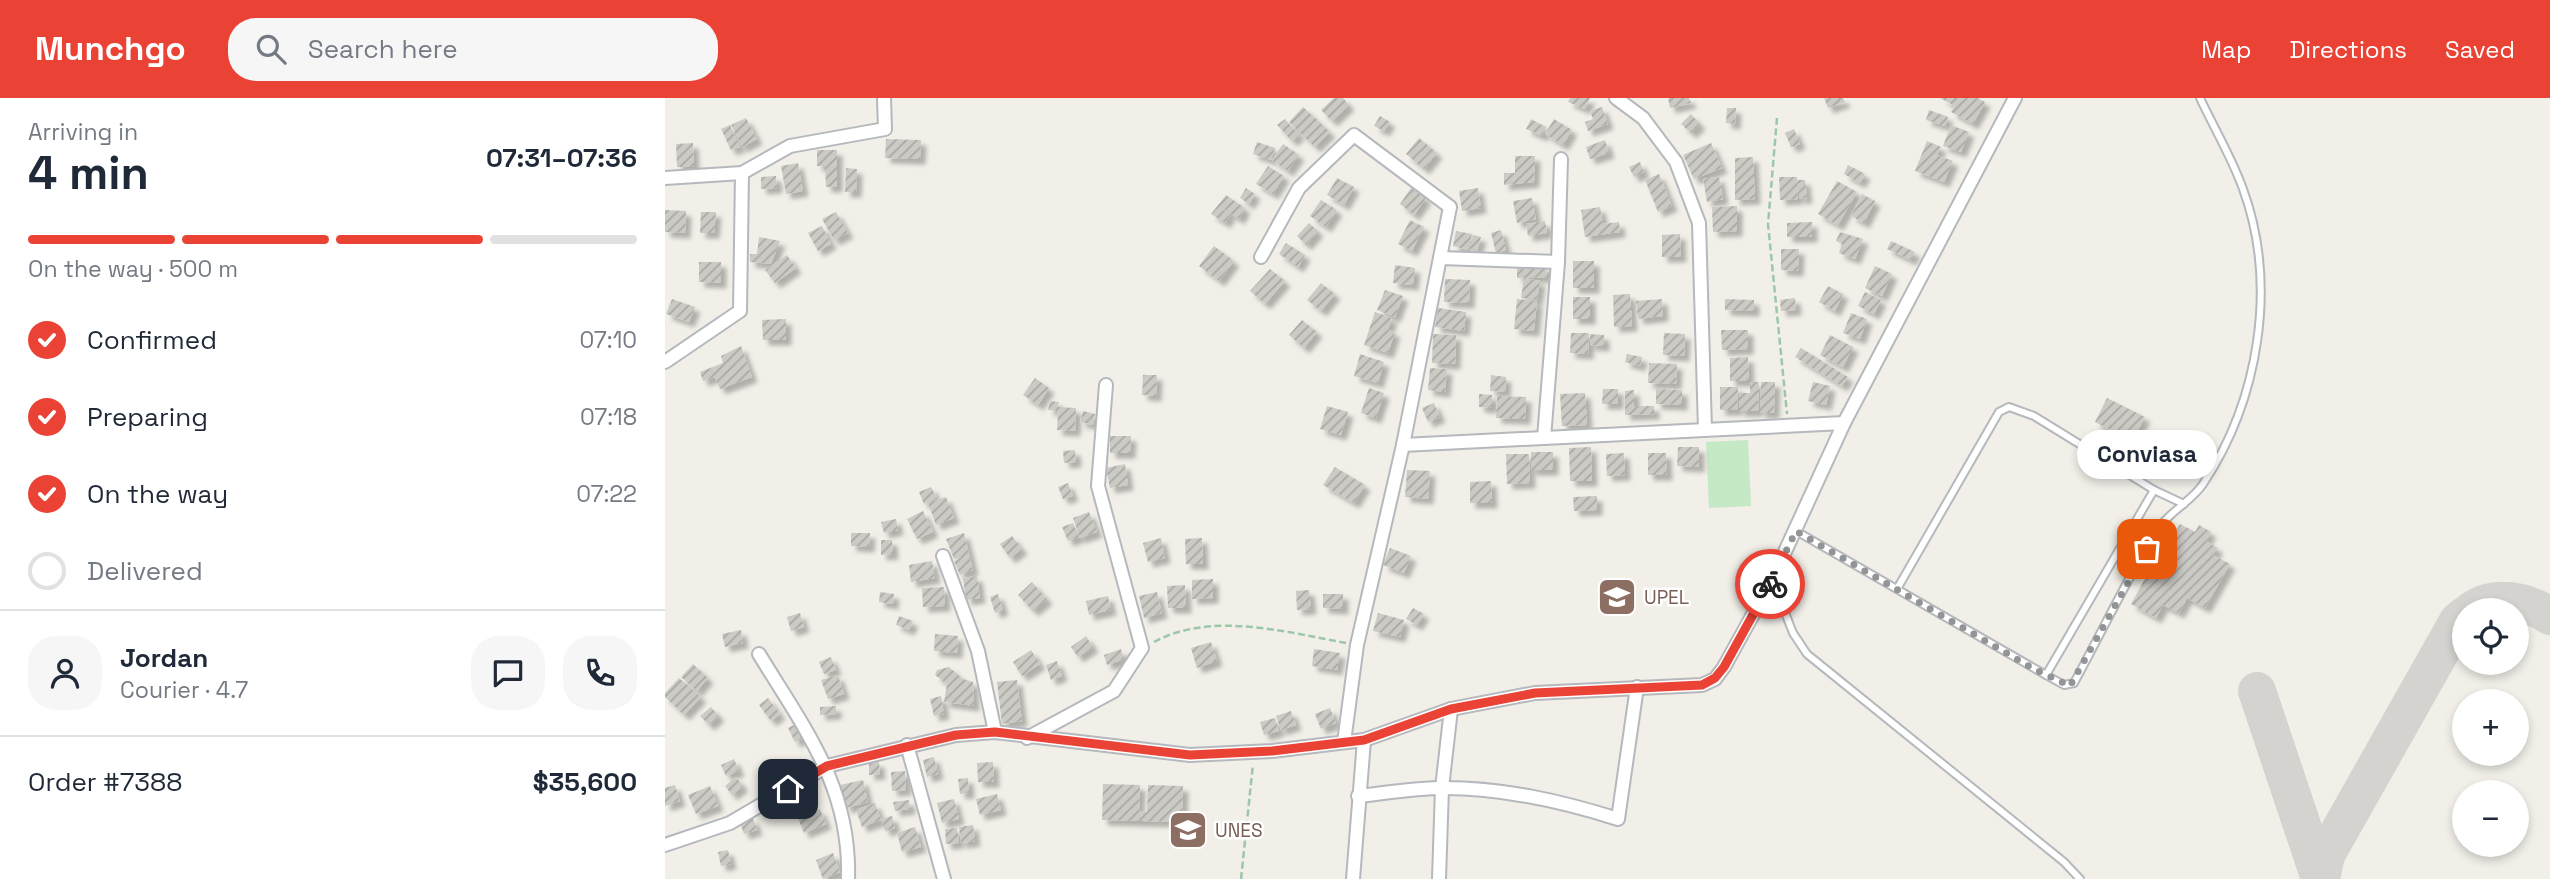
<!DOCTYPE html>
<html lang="en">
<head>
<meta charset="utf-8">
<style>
	:root { --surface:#fff; --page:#f6f6f7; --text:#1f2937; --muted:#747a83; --line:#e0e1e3; --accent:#ea4335 }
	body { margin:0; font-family:"Space Grotesk",sans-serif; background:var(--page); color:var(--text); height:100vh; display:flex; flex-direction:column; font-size:26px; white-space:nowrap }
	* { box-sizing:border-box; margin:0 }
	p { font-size:23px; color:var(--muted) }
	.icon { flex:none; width:38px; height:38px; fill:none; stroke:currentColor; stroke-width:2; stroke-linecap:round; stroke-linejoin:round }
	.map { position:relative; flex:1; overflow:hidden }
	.side { display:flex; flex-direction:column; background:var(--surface); width:665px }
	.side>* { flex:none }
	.controls { position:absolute; left:1787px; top:500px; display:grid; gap:14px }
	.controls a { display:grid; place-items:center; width:77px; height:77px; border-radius:50%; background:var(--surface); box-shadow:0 4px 10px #0003; font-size:35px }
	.pin { position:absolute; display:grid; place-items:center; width:60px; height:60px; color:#fff; margin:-30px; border-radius:14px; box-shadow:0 4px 10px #0006 }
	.courier { position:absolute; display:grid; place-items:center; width:70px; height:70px; margin:-35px; border:5px solid #ea4335; border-radius:50%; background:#fff; color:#222; box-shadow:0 2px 9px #0007 }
	.bubble { position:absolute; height:49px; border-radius:24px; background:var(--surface); box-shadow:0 4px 10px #0003; font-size:23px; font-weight:700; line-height:49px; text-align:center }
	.overview em { font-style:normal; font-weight:700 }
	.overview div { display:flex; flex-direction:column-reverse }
	.overview { display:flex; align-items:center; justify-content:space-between; height:119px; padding:0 28px }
	h1 { font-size:46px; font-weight:700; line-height:52px }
	.bar { display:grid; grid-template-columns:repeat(4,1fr); gap:10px 7px; align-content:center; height:84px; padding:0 28px }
	.bar i { height:9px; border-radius:5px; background:var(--line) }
	.bar .active { background:var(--accent) }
	.bar p { grid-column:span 4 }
	.line { display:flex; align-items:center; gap:18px; padding:0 28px; border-top:2px solid var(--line) }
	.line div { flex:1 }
	.round { display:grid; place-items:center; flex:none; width:74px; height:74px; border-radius:28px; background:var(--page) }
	ol { padding:0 28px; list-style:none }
	li { display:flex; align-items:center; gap:21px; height:77px }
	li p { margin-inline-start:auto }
	li .icon { padding:7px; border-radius:50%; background:var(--accent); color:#fff; stroke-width:4 }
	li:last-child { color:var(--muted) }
	li i { width:38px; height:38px; border:4px solid var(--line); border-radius:50% }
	header { display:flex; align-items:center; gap:42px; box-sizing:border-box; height:98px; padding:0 35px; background:var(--accent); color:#fff }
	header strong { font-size:33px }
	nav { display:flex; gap:38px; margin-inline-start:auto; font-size:24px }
	.search { width:490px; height:63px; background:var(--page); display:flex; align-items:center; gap:18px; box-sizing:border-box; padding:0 24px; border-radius:28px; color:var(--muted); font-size:26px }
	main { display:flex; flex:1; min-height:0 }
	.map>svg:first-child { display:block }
	.pitch { fill:#c5e8c5 }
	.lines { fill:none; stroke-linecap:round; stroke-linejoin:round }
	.taxiway { stroke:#d4d3d0; stroke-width:38 }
	.building { fill:url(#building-hatch); filter:url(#shadow) }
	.lane-casing { stroke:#b5b8bc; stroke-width:10 }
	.street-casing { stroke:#b5b8bc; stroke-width:16 }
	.path { stroke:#9cc7a9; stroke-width:2.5; stroke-dasharray:7 3.5; stroke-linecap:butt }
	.lane { stroke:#fff; stroke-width:6 }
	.street { stroke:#fff; stroke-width:12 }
	.done { stroke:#929495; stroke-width:7; stroke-dasharray:0 12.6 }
	.route { stroke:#ea4335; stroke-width:9 }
	.labels { text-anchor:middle; stroke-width:5; stroke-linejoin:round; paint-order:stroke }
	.education-label { font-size:19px; fill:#785e54; stroke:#fff; text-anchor:start }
</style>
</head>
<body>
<header>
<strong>Munchgo</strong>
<div class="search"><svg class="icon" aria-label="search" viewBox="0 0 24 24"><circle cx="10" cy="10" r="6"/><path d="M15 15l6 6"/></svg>Search here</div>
<nav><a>Map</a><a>Directions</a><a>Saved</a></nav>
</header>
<main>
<section class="side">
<div class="overview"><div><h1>4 min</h1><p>Arriving in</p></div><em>07:31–07:36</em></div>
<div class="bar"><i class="active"></i><i class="active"></i><i class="active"></i><i></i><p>On the way · 500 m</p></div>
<ol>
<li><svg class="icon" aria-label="check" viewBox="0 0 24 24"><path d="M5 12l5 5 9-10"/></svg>Confirmed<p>07:10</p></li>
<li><svg class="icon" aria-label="check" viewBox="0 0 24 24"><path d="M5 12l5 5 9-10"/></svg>Preparing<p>07:18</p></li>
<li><svg class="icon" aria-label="check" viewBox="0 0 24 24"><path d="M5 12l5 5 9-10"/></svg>On the way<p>07:22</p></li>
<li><i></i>Delivered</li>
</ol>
<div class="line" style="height:126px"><a class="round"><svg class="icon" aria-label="person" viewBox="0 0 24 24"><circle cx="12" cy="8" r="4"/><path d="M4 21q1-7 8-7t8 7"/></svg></a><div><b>Jordan</b><p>Courier · 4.7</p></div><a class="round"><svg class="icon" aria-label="chat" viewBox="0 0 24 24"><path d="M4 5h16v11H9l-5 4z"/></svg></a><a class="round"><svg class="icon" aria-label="phone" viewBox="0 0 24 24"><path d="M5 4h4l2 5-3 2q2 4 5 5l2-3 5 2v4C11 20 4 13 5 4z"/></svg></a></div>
<div class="line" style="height:91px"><div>Order #7388</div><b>$35,600</b></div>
</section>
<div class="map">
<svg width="1885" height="781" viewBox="0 0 1885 781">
	<defs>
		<pattern id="building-hatch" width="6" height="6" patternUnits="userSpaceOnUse" patternTransform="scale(1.75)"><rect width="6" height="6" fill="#cccac5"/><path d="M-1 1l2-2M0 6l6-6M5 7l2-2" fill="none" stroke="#a9a8a4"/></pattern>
		<filter id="shadow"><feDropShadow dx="5.5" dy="5.5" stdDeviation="2" flood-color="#0004"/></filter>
	</defs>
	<rect width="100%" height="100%" fill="#f1efe8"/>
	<polygon class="pitch" points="1083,342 1086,408 1044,410 1041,344"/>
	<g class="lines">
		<g class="taxiway">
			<path d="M1806,513C1830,495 1862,503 1885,518"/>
			<polyline points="1592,593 1655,781"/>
			<polyline points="1656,781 1661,757 1793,523 1799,518"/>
		</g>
	</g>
	<g class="building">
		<polygon points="669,0 678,0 684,7 667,23 656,12"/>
		<polygon points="905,0 925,0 920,11 903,4"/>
		<polygon points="1003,0 1024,0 1026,5 1005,10"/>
		<polygon points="1159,0 1178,0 1180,4 1163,10"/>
		<polygon points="1275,0 1313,0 1320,4 1308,26 1286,14 1290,8"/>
		<polygon points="638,9 665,34 650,49 624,24"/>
		<polygon points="937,9 943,26 923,33 920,24 928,21 925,13"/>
		<polygon points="1062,10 1071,10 1070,26 1061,25"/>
		<polygon points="1264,12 1283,19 1280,28 1261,22"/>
		<polygon points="1026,16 1035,26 1026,35 1016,26"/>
		<polygon points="715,18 725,24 719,33 709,28"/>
		<polygon points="81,20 92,41 77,49 66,27"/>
		<polygon points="620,21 634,37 627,43 612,27"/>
		<polygon points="866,21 881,29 877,38 861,31"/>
		<polygon points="889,21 907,32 898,47 880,36"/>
		<polygon points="65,27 75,49 66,52 56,31"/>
		<polygon points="1286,27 1304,34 1296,54 1278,48"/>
		<polygon points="1129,31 1135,46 1126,49 1120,35"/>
		<polygon points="754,40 772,55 759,71 741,56"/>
		<polygon points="221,41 256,42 255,61 220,60"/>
		<polygon points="940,42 944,55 925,61 921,49"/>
		<polygon points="1262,43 1276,49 1272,57 1288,63 1279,84 1250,73"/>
		<polygon points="592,44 610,50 606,62 588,56"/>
		<polygon points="28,45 29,69 12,69 11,46"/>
		<polygon points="1046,45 1057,70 1029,81 1018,57"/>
		<polygon points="618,46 634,57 623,73 607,62"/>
		<polygon points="152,52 172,52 172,89 161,89 160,68 152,68"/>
		<polygon points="850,58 870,58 869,84 839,87 839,75 850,75"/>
		<polygon points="1088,59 1090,101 1070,102 1070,60"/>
		<polygon points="975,64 979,74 969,79 964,69"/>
		<polygon points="133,65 138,93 121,96 116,68"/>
		<polygon points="1183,67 1200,76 1195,85 1179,76"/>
		<polygon points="603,68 619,78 608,96 591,86"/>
		<polygon points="181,70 192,71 191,94 180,94"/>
		<polygon points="994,76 1007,108 993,114 980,82"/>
		<polygon points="111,78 112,90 96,91 96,79"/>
		<polygon points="1054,79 1058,101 1042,104 1038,81"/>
		<polygon points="1114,79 1132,79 1133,101 1115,102"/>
		<polygon points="672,80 689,89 679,107 662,97"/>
		<polygon points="1132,82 1140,82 1142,100 1135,101"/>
		<polygon points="1172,83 1192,94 1173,127 1153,116"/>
		<polygon points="581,90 590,96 584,106 575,100"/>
		<polygon points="746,90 761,100 749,117 735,106"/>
		<polygon points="813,90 816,110 797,113 794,93"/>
		<polygon points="1197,96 1210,103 1199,125 1186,118"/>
		<polygon points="561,97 580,110 574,121 557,110 565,117 560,125 546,116"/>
		<polygon points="867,100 871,121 852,125 848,103"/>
		<polygon points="656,102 672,112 661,129 645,118"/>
		<polygon points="1072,108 1072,133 1048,134 1047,109"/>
		<polygon points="935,109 938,126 954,124 955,134 920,139 916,112"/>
		<polygon points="0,112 21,113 20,135 0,134"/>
		<polygon points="36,114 51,114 49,135 35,135"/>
		<polygon points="171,114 183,135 169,142 157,121"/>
		<polygon points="745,122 759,129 747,153 733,146"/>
		<polygon points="880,123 882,135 863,138 861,126"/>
		<polygon points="1147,124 1147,139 1122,139 1122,125"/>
		<polygon points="644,125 653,133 641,147 632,138"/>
		<polygon points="157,128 166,146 153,153 143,135"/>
		<polygon points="836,132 841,152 831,155 826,135"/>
		<polygon points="791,133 807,136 803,152 788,148"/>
		<polygon points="1175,134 1198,141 1190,161 1174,155 1177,146 1171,143"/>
		<polygon points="1015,136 1016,159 997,159 997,137"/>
		<polygon points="808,137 816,139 811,155 804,153"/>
		<polygon points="94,139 115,143 106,166 85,164 85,156 92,156"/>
		<polygon points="1226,143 1250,154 1246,162 1222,151"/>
		<polygon points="621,145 640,157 633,169 614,156"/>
		<polygon points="549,148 569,163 554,183 534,168"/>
		<polygon points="1116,151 1134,151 1133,173 1116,172"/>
		<polygon points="122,157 131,170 110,185 100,172"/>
		<rect x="908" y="163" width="21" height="27"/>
		<polygon points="34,164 56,164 56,185 34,184"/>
		<polygon points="730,167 750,170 748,187 728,185"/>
		<polygon points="881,168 882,179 852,180 852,169"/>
		<polygon points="1210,168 1227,176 1217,198 1200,190"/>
		<polygon points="605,171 620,183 600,206 585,193"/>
		<polygon points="859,180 875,183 872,202 856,200"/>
		<polygon points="780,181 805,182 804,205 779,204"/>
		<polygon points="656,185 670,196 656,213 642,202"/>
		<polygon points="1163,188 1178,196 1170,213 1154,204"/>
		<polygon points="720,192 738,198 730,219 712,212"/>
		<polygon points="1200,194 1216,202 1209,216 1193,208"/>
		<polygon points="965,196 967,228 949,229 948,197"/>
		<rect x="908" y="199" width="17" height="22"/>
		<polygon points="1130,200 1131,212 1116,213 1115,202"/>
		<polygon points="7,201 30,209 24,224 1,216"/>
		<polygon points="852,201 872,203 869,233 849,231"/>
		<polygon points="997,201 998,218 973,221 971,203"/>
		<polygon points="1060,201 1089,202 1089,213 1060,212"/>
		<polygon points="773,210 801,214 799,233 770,229"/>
		<polygon points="710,214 727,220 723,232 730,234 723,255 699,247"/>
		<polygon points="1186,215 1202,221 1195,241 1178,235"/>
		<polygon points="121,221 121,242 98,242 97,222"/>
		<polygon points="637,222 652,234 639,250 624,237"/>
		<polygon points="1056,232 1083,232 1083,251 1057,252"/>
		<polygon points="906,235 924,235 923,256 905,255"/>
		<polygon points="999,235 1020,236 1019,258 998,257"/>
		<polygon points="768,236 791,237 790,266 767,265"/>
		<polygon points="925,236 939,237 939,248 925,247"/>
		<polygon points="1165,237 1188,249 1178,269 1155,257"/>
		<polygon points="76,248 87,279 55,291 50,279 38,283 35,274 58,265 56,258"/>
		<polygon points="1136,250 1183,279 1177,288 1130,259"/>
		<polygon points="695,256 719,264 713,285 689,278"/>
		<polygon points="962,256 977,259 975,268 960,264"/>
		<polygon points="1083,259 1084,283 1065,283 1065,260"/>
		<polygon points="984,265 1012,266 1011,286 983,285"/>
		<polygon points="765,270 782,271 780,294 763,292"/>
		<polygon points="478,277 492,277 491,298 477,297"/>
		<polygon points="826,277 841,279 840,294 825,293"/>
		<polygon points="370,280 384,290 373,307 358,297"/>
		<polygon points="1085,284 1094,284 1093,313 1074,313 1074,295 1085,295"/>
		<polygon points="1096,284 1110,284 1109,315 1095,315"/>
		<polygon points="1148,284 1165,288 1161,307 1143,303"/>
		<polygon points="1055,289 1073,289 1072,312 1055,312"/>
		<polygon points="704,290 719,295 711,320 696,315"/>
		<polygon points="938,291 953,291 953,306 937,306"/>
		<polygon points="991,291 1017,292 1017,307 991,306"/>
		<polygon points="969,292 969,308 989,308 989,316 960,317 960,293"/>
		<polygon points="920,295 922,327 897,328 895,296"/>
		<polygon points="814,296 827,297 827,310 814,309"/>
		<polygon points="832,298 861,299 860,321 831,320"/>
		<polygon points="1442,300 1480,319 1467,343 1430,324"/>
		<polygon points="385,303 394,304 393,309 411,310 410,333 392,332 393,313 383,312"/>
		<polygon points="769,305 775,319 763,324 757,310"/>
		<polygon points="662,308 683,314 676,337 655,331"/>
		<polygon points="418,313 430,316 428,327 415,324"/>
		<polygon points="445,338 466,338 465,355 445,355"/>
		<polygon points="926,349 927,383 905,383 904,350"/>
		<polygon points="1013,349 1034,349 1034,369 1012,368"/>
		<polygon points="410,352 411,364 399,365 398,353"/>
		<rect x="866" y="354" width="22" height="18"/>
		<polygon points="959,355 960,377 942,378 941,356"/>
		<polygon points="983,355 1001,355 1002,377 983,377"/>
		<polygon points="841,356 864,356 865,385 842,386"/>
		<polygon points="460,366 463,387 445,390 441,370"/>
		<polygon points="670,369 700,387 689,405 658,387"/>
		<polygon points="742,372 765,373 763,401 740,399"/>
		<polygon points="826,383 827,405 805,405 805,384"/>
		<polygon points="403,385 408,398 398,401 393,389"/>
		<polygon points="266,389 272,400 259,406 254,394"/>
		<polygon points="932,398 932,412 909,413 908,399"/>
		<polygon points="281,399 289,420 271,427 263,405"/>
		<polygon points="258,413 268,434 252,441 242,421"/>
		<polygon points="424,414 432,434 415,440 408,420"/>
		<polygon points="231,421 233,432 219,435 216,424"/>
		<polygon points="408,425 414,439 403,443 397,429"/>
		<polygon points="1515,426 1530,434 1534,427 1546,434 1541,443 1553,450 1548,457 1565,466 1540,510 1522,500 1514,515 1498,507 1491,520 1466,506 1488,466 1482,463 1500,431 1509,436"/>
		<polygon points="186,435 205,435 204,449 186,448"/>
		<polygon points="299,435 308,472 295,477 289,463 297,459 289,461 281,441"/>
		<polygon points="347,438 357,451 345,460 335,446"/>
		<polygon points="496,440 500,460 483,464 478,445"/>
		<polygon points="537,440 538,466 521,466 520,441"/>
		<polygon points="216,442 227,442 228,456 216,457"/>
		<polygon points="725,450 746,458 739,475 718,467"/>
		<polygon points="267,463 270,480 246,484 244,467"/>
		<polygon points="312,478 315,500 301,502 298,480"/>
		<polygon points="548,481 548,500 527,501 527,482"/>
		<polygon points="367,484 382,501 368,513 353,497"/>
		<polygon points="520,487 521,510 503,510 502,488"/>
		<polygon points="279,489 280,508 258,509 257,490"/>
		<polygon points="644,492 646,511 632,512 631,493"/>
		<polygon points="215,494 229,496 228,506 214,504"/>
		<polygon points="492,494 497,515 479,520 474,498"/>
		<polygon points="333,496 338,512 330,515 325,499"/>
		<polygon points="658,496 678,496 678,511 658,510"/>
		<polygon points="443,498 446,512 424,517 421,503"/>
		<polygon points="748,510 759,516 752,527 741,521"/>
		<polygon points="135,515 139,529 126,533 122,519"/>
		<polygon points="713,515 739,522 735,539 708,533"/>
		<polygon points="234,518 248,523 244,532 231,527"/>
		<polygon points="76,532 78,545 60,549 57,536"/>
		<polygon points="270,536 293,538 292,555 269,553"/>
		<polygon points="421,538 428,549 413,559 406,549"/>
		<polygon points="546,544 552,563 532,570 526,550"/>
		<polygon points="456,551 459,561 442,567 439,557"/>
		<polygon points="649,551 675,555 672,572 647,568"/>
		<polygon points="366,552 375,566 357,578 348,564"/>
		<polygon points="166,559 171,572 159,576 154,564"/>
		<polygon points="392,563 397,578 386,582 381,567"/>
		<polygon points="28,566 43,580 32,593 16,579"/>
		<polygon points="284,569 298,581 308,584 309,608 279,604 282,586 270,577 272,572"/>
		<polygon points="173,577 179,596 163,601 156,582"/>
		<polygon points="14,580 36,599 19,617 0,599 0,595"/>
		<polygon points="352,582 357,623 337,626 332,584"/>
		<polygon points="276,598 279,616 269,618 265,601"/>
		<polygon points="103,600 115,616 106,623 94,607"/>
		<polygon points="171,608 171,616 155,617 155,609"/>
		<polygon points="46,609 54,618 44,627 35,618"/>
		<polygon points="665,610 671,625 656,631 650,616"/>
		<polygon points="626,613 631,627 616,632 611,618"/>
		<polygon points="610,620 614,633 599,637 595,624"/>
		<polygon points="133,625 141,639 130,644 123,630"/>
		<polygon points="269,659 273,676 262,679 258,662"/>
		<polygon points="69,661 74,673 61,678 56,667"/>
		<polygon points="204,664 214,664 215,676 204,677"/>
		<polygon points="328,664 329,684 313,684 312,665"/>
		<polygon points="240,673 241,692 227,693 226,674"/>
		<polygon points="71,679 78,688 67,697 60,688"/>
		<polygon points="303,680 304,695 295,696 293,681"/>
		<polygon points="198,682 203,704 181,710 175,687"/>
		<polygon points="438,686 475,687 474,713 482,714 483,687 518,688 517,724 437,722"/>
		<polygon points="10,687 15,703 0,708 0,690"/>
		<polygon points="45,688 53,708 31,716 23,697"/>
		<polygon points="332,696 336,712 315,717 311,701"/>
		<polygon points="289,701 294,721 277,725 272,705"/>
		<polygon points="244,702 245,711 230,713 228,704"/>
		<polygon points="210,705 216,722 197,729 191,712"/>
		<polygon points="155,711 161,726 139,735 133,720"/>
		<polygon points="227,718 230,730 220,733 216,721"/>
		<polygon points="88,720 92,732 79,736 75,725"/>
		<polygon points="308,727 310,743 296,745 294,729"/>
		<polygon points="250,729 256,749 237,754 232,735"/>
		<polygon points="292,730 294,745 281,746 280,731"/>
		<polygon points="63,752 66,766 56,768 53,754"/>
		<polygon points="168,755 175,774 158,781 151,762"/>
	</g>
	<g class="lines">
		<g class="lane-casing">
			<g id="lane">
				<polyline points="1489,392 1519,406"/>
				<polyline points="1131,433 1381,577 1489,392 1369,318 1344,309 1334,314 1232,491"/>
				<polyline points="1108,484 1128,535 1142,556 1399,764 1415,781"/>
				<path d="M1381,577L1399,587L1409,585C1437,534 1462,480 1493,431C1505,413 1526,404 1538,386C1594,302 1613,187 1578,91C1567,60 1549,30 1535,0"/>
			</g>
		</g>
		<g class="street-casing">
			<g id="street">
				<polyline points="951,0 978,20 1011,64 1034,125 1040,332"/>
				<polyline points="0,80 77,75 125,48 220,31 219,0"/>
				<polyline points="596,159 634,90 689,37 785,109 738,347 692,547 679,644"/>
				<polyline points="775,160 893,164"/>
				<polyline points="0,264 75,213 77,75"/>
				<polyline points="879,340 893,164 896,61"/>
				<polyline points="738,347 1179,325"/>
				<polyline points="278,458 313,553 330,634"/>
				<path d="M94,556C139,630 186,689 183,781"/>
				<polyline points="362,640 449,593 477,550 433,388 441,287"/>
				<polyline points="242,647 279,781"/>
				<path d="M693,698C721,695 750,690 779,690C839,690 896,703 953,721L972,589"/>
				<polyline points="0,747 65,725 162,668 291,637 330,634 525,657 607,653 699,642 786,611 870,595 1037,587 1050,581 1059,569 1107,482 1179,325 1350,0"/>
				<polyline points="688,781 699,642"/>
				<polyline points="774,781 777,690 786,611"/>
			</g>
		</g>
		<g class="path">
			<polyline points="1112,20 1103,126 1122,316"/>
			<path d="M489,544C546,513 621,534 681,545"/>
			<polyline points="576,781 588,666"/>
		</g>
		<use href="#lane" class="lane"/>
		<use href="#street" class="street"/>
	</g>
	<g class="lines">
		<polyline class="done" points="1105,486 1131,433 1369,571 1405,588 1482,451"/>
		<polyline class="route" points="123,691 162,668 291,637 330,634 525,657 607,653 699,642 786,611 870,595 1037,587 1050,580 1059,569 1105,486"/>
	</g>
	<defs>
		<g id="university-square" transform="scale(2.0125)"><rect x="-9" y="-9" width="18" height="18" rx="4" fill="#8d6e63" stroke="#fff"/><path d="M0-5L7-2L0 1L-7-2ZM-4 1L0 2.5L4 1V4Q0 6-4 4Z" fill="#fff"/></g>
	</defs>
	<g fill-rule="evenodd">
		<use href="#university-square" x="952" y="499"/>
		<use href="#university-square" x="523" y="732"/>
	</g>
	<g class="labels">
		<g class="education-label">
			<text x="979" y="506">UPEL</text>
			<text x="550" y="739">UNES</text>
		</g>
	</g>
</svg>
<div class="controls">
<a><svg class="icon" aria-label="locate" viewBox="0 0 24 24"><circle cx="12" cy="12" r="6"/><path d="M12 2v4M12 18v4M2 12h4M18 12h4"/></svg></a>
<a>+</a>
<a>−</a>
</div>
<div class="pin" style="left:1482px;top:451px;background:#ea580c"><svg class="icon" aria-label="bag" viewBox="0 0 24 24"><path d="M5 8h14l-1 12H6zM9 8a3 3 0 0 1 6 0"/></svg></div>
<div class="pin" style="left:123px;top:691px;background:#1f2937"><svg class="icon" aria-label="home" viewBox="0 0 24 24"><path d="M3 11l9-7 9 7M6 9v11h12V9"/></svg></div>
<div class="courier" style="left:1105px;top:486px"><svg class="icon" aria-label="bike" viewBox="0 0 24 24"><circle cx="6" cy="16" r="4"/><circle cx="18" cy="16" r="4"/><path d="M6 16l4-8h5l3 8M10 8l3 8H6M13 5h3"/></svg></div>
<div class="bubble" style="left:1412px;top:332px;width:140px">Conviasa</div>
</div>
</main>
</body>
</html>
